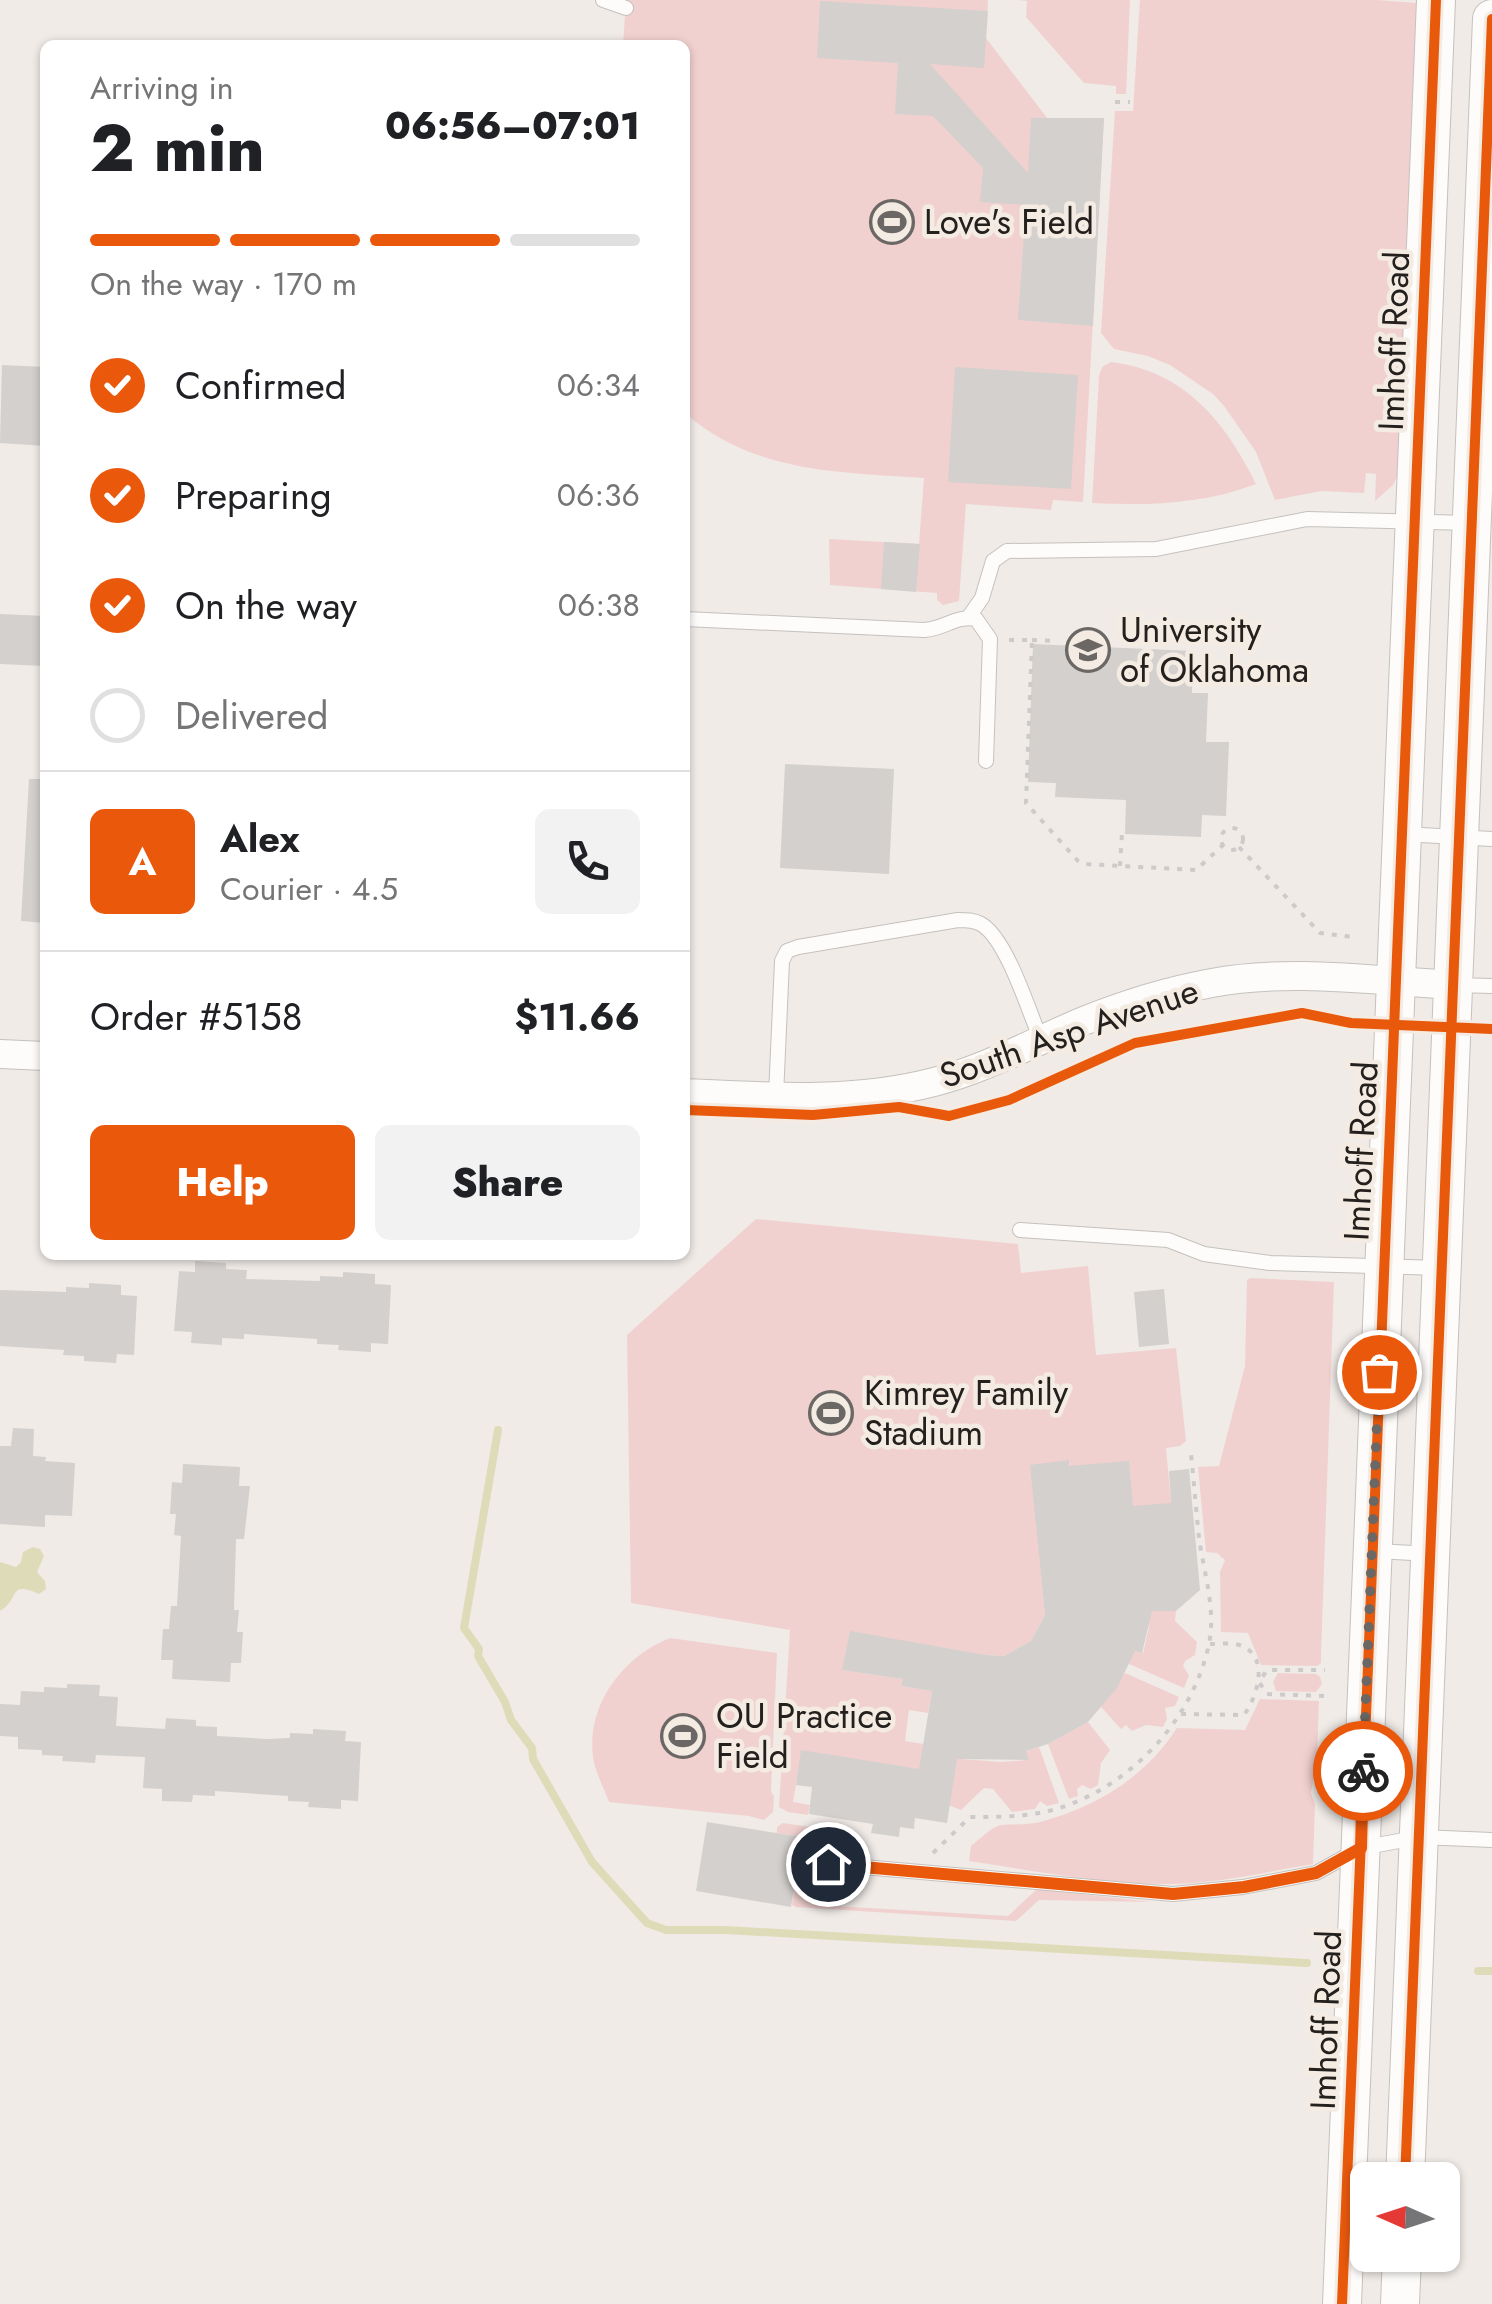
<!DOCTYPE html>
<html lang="en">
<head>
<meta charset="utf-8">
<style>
	:root { --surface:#fff; --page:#f2f2f2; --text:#202124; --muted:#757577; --line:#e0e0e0; --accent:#ea580c }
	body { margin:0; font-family:Jost,sans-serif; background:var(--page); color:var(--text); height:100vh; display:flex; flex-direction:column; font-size:38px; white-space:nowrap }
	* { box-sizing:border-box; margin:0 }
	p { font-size:32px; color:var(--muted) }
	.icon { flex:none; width:55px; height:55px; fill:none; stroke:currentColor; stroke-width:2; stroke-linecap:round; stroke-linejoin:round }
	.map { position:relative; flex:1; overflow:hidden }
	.panel { position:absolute; left:40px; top:40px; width:650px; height:1220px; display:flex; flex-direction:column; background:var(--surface); border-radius:15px; box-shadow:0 2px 8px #0004 }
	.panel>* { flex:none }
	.needle { width:65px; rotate:273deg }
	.buttons { position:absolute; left:1350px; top:2162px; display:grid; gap:20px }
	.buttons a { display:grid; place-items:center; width:110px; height:110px; border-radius:15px; background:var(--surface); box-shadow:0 2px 8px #0004; font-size:50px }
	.pin { position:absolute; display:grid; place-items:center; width:85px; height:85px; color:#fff; margin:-42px; border:5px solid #fff; border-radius:50%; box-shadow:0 2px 10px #0007 }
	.courier { position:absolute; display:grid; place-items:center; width:100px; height:100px; margin:-50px; border:8px solid #ea580c; border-radius:50%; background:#fff; color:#222; box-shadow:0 2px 12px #0007 }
	.summary em { font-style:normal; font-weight:800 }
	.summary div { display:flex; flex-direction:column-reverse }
	.summary { display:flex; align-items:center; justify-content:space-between; height:170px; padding:0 50px }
	h1 { font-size:65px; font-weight:800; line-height:75px }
	.bar { display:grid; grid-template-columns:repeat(4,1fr); gap:15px 10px; align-content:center; height:120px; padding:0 50px }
	.bar i { height:12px; border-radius:8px; background:var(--line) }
	.bar .selected { background:var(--accent) }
	.bar p { grid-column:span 4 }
	.line { display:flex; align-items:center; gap:25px; padding:0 50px; border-top:2px solid var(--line) }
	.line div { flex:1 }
	.round { display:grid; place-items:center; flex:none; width:105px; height:105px; border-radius:15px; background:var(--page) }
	ol { padding:0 50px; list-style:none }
	li { display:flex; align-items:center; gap:30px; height:110px }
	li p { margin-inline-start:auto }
	li .icon { padding:10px; border-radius:50%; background:var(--accent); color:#fff; stroke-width:4 }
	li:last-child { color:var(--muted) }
	li i { width:55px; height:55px; border:5px solid var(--line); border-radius:50% }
	.action { display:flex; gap:20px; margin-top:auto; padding:20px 50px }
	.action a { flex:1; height:115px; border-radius:15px; background:var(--accent); color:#fff; font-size:40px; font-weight:800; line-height:115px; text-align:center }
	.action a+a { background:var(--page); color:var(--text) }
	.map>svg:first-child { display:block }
	.green { fill:#f1d1d0 }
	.water { fill:#dedcb8 }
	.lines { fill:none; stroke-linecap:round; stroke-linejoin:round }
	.stream { stroke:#dedcb8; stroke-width:8 }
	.building { fill:#d3d0cd }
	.service-casing { stroke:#c5c1bd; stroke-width:16 }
	.minor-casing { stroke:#c5c1bd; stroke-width:30 }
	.secondary-casing { stroke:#c5c1bd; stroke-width:40 }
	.path { stroke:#cdcaca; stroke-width:4; stroke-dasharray:5 8; stroke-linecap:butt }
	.service { stroke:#fdfcfb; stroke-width:14 }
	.minor { stroke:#fdfcfb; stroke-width:28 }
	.secondary { stroke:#fdfcfb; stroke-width:38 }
	.cycleway-casing { stroke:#f4ebe3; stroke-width:16 }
	.cycleway { stroke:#e8590c; stroke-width:10 }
	.done { stroke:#6b6764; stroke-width:10; stroke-dasharray:0 18 }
	.route { stroke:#ea580c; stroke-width:12 }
	.labels { text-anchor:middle; stroke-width:9; stroke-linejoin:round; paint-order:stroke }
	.poi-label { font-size:35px; fill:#24201d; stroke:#f4ebe3; text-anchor:start }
	.street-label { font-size:35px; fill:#24201d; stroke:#f4ebe3 }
</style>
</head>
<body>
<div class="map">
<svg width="1492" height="2304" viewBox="0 0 1492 2304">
	<rect width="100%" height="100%" fill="#f0ebe7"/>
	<g class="green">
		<path d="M626,0H988L986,38L1047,118H1104L1083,502L1053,500L1051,510L966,504L959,601L943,605L937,600V593L830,585L829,539L919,544L924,478C839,472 753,473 685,413V45H623Z"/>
		<polygon points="1018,0 1130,0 1126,94 1116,94 1116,86 1084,83 1026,17 1027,1"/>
		<polygon points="1140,0 1377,0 1417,3 1400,471 1393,485 1375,501 1376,474 1366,473 1364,493 1321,491 1275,500 1256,452 1224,406 1213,394 1170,365 1148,356 1114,349 1101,333 1115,111 1133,111"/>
		<path d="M1111,362C1185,371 1225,422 1256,484C1204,504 1147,506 1092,503L1099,376L1102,367Z"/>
		<polygon points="756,1219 1018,1244 1021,1273 1088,1266 1096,1355 1176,1348 1186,1441 1180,1446 1166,1448 1171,1503 1155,1610 1176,1611 1175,1621 1197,1642 1195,1655 1185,1661 1183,1666 1189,1675 1184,1688 1129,1664 1134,1651 1143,1653 1149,1627 1150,1601 1073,1521 1069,1461 1031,1466 1045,1615 1031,1641 1004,1656 986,1655 850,1632 843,1670 903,1679 902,1686 932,1691 928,1713 909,1710 905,1741 949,1748 948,1758 1001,1762 1028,1760 1026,1751 1039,1747 1059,1803 1047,1806 1040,1801 1035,1809 1012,1812 993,1789 984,1788 961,1810 802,1750 793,1802 810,1805 808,1815 788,1812 779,1807 790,1630 631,1603 627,1335"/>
		<polygon points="1250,1278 1334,1282 1321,1656 1321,1663 1317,1666 1261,1665 1248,1633 1221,1632 1220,1572 1225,1560 1217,1553 1206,1552 1198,1467 1219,1466 1245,1366 1247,1280"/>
		<path d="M670,1638L777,1653L771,1792L774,1796L773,1812L764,1820L749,1816L609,1802C604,1788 595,1772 593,1757C586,1704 624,1656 670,1638Z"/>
		<polygon points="1125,1673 1179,1697 1175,1706 1165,1708 1167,1719 1163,1727 1146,1725 1132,1731 1126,1725 1121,1729 1101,1707"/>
		<polygon points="1278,1673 1316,1674 1320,1677 1322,1684 1316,1692 1276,1691 1273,1682"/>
		<path d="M1260,1699L1319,1701L1317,1757L1311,1793L1315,1804L1313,1864C1265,1872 1216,1884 1168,1884C1101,1884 1034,1871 969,1861L971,1846C979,1840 992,1826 1002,1825C1015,1824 1027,1825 1040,1822C1097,1807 1145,1777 1177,1728L1245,1730Z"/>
		<polygon points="1088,1722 1110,1750 1101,1763 1098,1785 1091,1789 1082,1785 1077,1789 1078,1796 1069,1799 1048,1744"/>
		<polygon points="783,1823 823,1829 819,1869 798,1867 802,1837 777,1833 777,1827"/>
		<polygon points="800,1878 818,1880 816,1905 1008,1916 1037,1889 1152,1902 1039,1900 1016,1921 796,1907 792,1905 795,1881"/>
	</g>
	<path class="water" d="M33,1547L40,1549L44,1556L37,1572L45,1581L46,1589L39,1594C7,1580 21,1599 0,1611V1562L16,1567L21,1562L23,1552Z"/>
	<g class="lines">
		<g class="stream">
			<polyline points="498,1430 464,1628 479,1649 478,1656 505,1702 511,1720 532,1748 533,1759 592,1862 647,1923 666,1930 725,1930 1307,1963"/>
			<polyline points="1478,1971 1492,1971"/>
		</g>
	</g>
	<g class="building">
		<polygon points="820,1 988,11 984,68 930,64 1028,173 1031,118 1104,118 1093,326 1018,320 1026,205 980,202 983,168 933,116 895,114 898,63 817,58"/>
		<polygon points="2,365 45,367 45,446 0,443"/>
		<polygon points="955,367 1078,375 1071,489 948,482"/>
		<polygon points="884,542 920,544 916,592 881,589"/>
		<polygon points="0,614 45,616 45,666 0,664"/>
		<polygon points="1033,644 1193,651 1192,693 1208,693 1206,742 1229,742 1226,816 1202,815 1201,837 1125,834 1126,800 1055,797 1056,783 1028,782"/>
		<polygon points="785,764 894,769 889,874 780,868"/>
		<polygon points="29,779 45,779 45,923 21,921"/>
		<polygon points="195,1261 226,1263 226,1269 247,1270 246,1279 320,1281 320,1276 343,1277 343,1272 375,1274 375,1284 391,1285 388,1344 371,1343 371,1352 338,1350 339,1345 317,1344 317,1339 244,1334 244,1339 222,1338 222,1345 191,1343 192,1332 174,1331 179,1271 195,1272"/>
		<polygon points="89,1283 121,1285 121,1295 137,1296 134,1355 117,1354 116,1363 84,1361 84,1356 63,1355 64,1350 0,1346 0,1290 66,1292 66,1287 89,1288"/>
		<polygon points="1164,1289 1169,1344 1139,1347 1134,1292"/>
		<polygon points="13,1428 34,1429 33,1456 46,1457 45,1461 75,1463 72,1516 45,1515 45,1527 0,1524 0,1446 11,1446"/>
		<polygon points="1069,1460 1069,1466 1129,1461 1133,1506 1171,1503 1169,1471 1189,1469 1200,1590 1176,1611 1152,1611 1142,1653 1135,1651 1117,1688 1088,1722 1048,1744 1026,1751 1029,1760 957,1759 947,1823 915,1818 914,1829 900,1827 899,1837 871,1833 873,1824 809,1814 812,1787 796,1785 801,1750 919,1769 932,1691 901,1686 903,1679 842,1670 850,1631 986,1655 1004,1656 1031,1641 1045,1615 1030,1465"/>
		<polygon points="183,1464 240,1467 239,1486 250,1486 244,1539 236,1539 234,1610 239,1610 237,1632 243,1632 241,1663 231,1663 230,1682 172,1679 173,1660 161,1660 163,1629 169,1629 171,1606 177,1606 181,1536 174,1535 176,1514 170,1514 172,1482 182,1483"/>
		<polygon points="67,1684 100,1685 99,1696 118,1697 116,1726 165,1729 166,1718 196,1720 196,1726 217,1727 217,1736 267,1739 290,1738 290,1733 313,1734 313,1729 346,1731 345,1741 361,1742 358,1801 341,1800 341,1809 308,1807 309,1802 288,1801 288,1796 215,1791 215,1796 193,1795 192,1802 162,1801 162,1789 143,1788 145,1757 96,1755 95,1763 62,1761 63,1756 42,1755 42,1750 18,1749 18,1737 0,1736 0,1704 20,1705 21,1691 44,1692 44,1687 67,1688"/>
		<polygon points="707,1822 802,1837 791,1907 696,1891"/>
	</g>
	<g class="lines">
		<g class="service-casing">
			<g id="service">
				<polyline points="603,0 626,8"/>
				<polyline points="968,618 982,598 993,561 1007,551 1156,549 1307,519 1471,523"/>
				<path d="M685,619L924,630C944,629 956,615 976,619L990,639L986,761"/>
				<polyline points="1403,834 1492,839"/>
				<polyline points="1454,985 1492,986"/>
				<path d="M776,1096L782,961L787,951L798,947L958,920C966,920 974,920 981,924C1007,939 1029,1012 1041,1040"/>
				<polyline points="1020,1230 1168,1240 1204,1254 1270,1263 1441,1268"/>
				<polyline points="1377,1551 1430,1554"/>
				<polyline points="829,1864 1173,1894 1243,1887 1316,1873 1361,1848 1420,1837 1492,1840"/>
			</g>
		</g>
		<g class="minor-casing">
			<g id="minor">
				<polyline points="0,1054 45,1056"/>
				<path d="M685,1093C768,1097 853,1103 934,1082C985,1069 1032,1043 1081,1022C1123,1005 1167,991 1212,983C1287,968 1377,981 1454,985"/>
			</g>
		</g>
		<g class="secondary-casing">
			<g id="secondary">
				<polyline points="1405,2180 1492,19"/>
				<polyline points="1342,2304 1436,0"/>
				<polyline points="1400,2304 1402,2255"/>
			</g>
		</g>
		<g class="path">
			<polyline points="1115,102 1130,102"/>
			<polyline points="1009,640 1032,640 1026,803 1078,861 1084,864 1196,870 1223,845"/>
			<polyline points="1032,640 1058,641"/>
			<circle cx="1232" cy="839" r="11"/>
			<polyline points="1239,847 1320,933 1353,937"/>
			<polyline points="1120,866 1122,833"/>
			<polyline points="1324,1696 1267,1694 1259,1682 1267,1670 1325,1670"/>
			<path d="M1181,1714L1244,1715C1257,1697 1270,1658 1242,1646C1233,1642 1220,1644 1210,1644"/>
			<path d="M933,1853L970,1817C1003,1817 1037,1817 1068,1805C1137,1780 1194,1715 1209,1644C1216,1609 1204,1573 1199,1538C1196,1510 1194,1482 1191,1454"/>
		</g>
		<use href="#service" class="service"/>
		<use href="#minor" class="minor"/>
		<use href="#secondary" class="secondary"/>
		<g class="cycleway-casing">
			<g id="cycleway">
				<polyline points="685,1110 813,1115 899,1107 949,1116 1009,1100 1135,1043 1302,1013 1351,1023 1492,1029"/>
				<polyline points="1405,2180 1492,19"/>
				<polyline points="1342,2304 1436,0"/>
			</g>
		</g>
		<use href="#cycleway" class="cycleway"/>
	</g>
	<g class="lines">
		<polyline class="done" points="1363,1771 1379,1372"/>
		<polyline class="route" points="828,1864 1173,1894 1244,1887 1316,1873 1361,1848 1363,1771"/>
	</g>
	<defs>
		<g id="stadium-ring" transform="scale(2.25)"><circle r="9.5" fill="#f4ebe3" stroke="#6b6764" stroke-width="1.5"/><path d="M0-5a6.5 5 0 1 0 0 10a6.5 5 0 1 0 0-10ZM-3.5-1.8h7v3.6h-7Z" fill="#6b6764"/></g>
		<g id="university-ring" transform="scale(2.25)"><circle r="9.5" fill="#f4ebe3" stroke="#6b6764" stroke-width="1.5"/><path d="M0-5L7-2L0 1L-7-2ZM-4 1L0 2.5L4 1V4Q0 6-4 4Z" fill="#6b6764"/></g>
	</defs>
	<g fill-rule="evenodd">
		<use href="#stadium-ring" x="892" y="222"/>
		<use href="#university-ring" x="1088" y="650"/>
		<use href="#stadium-ring" x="831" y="1413"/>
		<use href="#stadium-ring" x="683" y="1736"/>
	</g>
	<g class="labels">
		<g class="poi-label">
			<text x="924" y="234">Love's Field</text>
			<text x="1120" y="642">University<tspan x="1120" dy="40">of Oklahoma</tspan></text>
			<text x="864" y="1405">Kimrey Family<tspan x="864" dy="40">Stadium</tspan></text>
			<text x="716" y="1728">OU Practice<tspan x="716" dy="40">Field</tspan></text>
		</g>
		<g class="street-label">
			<text transform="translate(1394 341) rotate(-88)" y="12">Imhoff Road</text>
			<text transform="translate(1069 1033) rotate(-19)" y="12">South Asp Avenue</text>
			<text transform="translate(1361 1151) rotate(-87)" y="12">Imhoff Road</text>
			<text transform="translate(1326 2020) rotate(-88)" y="12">Imhoff Road</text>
		</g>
	</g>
</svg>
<div class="buttons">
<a><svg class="needle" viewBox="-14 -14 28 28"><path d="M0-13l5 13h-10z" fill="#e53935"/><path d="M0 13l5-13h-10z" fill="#757577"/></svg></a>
</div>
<div class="pin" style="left:1379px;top:1372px;background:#ea580c"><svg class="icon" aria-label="bag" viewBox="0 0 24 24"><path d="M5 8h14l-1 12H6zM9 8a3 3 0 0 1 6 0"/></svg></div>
<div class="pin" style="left:828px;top:1864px;background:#1f2937"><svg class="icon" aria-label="home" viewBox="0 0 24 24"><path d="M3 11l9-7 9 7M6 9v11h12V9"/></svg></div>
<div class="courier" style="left:1363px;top:1771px"><svg class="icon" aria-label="bike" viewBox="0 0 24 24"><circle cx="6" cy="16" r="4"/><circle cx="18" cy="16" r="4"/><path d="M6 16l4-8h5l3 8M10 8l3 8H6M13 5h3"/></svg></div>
<section class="panel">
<div class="summary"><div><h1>2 min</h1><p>Arriving in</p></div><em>06:56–07:01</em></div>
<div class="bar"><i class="selected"></i><i class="selected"></i><i class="selected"></i><i></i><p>On the way · 170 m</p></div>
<ol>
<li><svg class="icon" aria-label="check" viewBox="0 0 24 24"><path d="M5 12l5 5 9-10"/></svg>Confirmed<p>06:34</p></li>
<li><svg class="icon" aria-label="check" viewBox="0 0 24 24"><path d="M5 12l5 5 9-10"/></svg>Preparing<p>06:36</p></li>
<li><svg class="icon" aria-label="check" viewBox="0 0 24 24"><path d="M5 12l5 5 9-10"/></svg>On the way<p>06:38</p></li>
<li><i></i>Delivered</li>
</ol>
<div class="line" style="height:180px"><b class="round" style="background:var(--accent);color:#fff">A</b><div><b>Alex</b><p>Courier · 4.5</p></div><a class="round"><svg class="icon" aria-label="phone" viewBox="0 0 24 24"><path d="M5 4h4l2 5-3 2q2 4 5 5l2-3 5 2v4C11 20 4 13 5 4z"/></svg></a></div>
<div class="line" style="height:130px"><div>Order #5158</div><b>$11.66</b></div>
<div class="action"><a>Help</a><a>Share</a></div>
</section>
</div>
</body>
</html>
